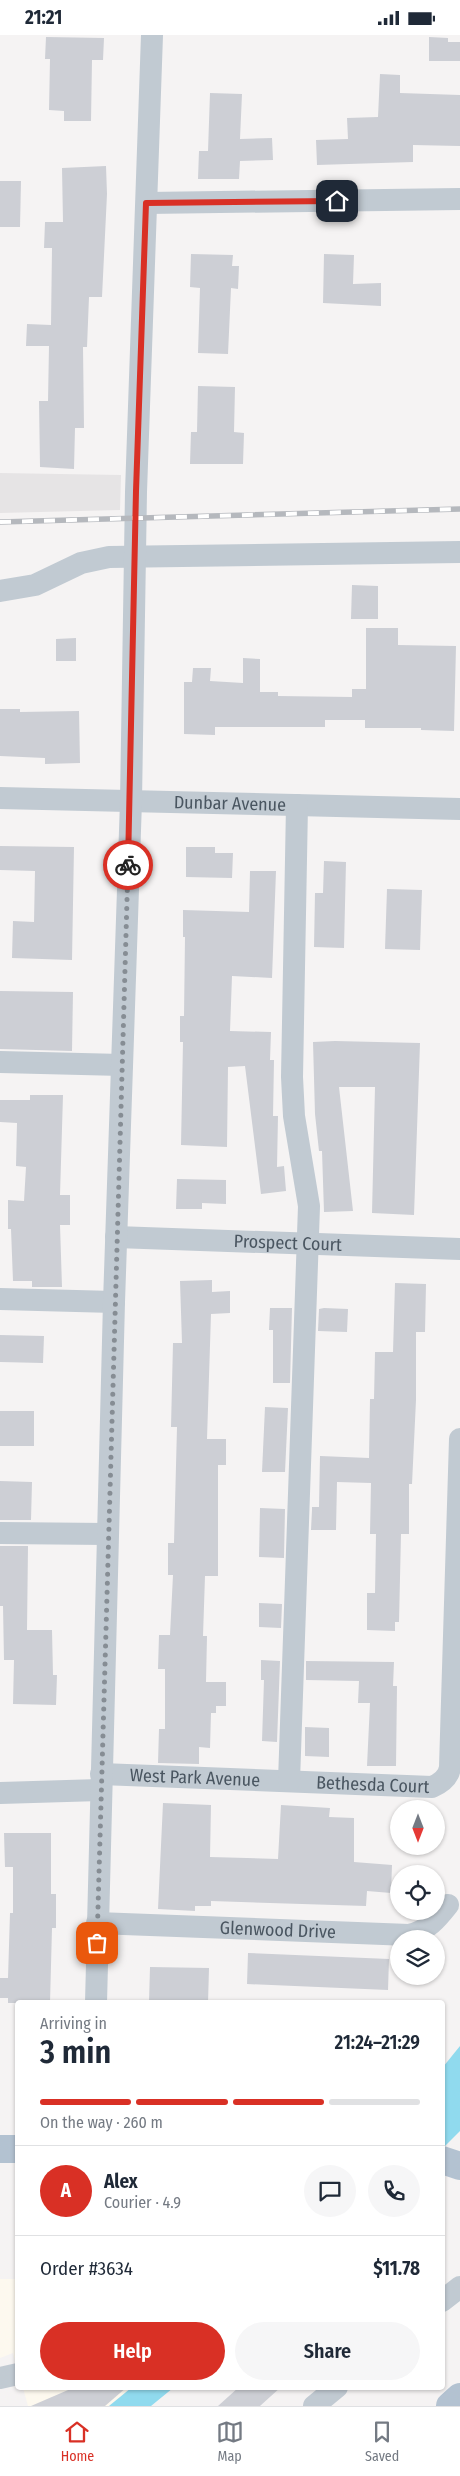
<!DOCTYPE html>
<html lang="en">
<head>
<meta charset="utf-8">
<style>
	:root { --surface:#fff; --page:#f6f6f7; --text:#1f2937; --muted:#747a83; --line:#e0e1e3; --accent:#d93025 }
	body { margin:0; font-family:"Fira Sans Condensed",sans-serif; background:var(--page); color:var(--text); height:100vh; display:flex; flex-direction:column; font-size:19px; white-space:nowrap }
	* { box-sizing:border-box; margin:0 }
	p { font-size:16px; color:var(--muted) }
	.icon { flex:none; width:28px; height:28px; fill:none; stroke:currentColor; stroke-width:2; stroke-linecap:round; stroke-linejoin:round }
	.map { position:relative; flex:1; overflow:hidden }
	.panel { position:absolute; left:15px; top:1965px; width:430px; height:390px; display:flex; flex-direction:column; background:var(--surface); border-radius:5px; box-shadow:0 1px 4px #0004 }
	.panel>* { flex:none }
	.needle { width:32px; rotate:180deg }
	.fabs { position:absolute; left:390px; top:1765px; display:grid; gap:10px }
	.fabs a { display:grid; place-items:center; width:55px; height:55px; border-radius:50%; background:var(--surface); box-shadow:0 1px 4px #0004; font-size:25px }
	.pin { position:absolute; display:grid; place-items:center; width:42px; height:42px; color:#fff; margin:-21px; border-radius:10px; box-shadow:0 2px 8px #0006 }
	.courier { position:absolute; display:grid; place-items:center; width:50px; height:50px; margin:-25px; border:4px solid #d93025; border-radius:50%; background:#fff; color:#222; box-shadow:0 1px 6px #0007 }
	.headline em { font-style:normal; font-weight:600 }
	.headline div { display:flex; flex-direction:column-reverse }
	.headline { display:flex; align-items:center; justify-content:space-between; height:85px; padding:0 25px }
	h1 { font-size:32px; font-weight:600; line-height:38px }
	.bar { display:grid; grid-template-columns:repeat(4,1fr); gap:8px 5px; align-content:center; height:60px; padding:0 25px }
	.bar i { height:6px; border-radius:4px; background:var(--line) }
	.bar .active { background:var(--accent) }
	.bar p { grid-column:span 4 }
	.line { display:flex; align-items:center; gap:12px; padding:0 25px; border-top:1px solid var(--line) }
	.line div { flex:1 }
	.round { display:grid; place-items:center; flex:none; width:52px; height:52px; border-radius:26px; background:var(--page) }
	.action { display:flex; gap:10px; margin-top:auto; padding:10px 25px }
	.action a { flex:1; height:58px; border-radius:30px; background:var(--accent); color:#fff; font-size:20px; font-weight:600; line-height:58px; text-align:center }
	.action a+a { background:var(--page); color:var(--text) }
	.status { display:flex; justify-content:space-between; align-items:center; height:35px; padding:0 25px; background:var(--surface); direction:ltr }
	.status svg { height:14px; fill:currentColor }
	.menu { display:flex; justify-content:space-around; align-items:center; height:70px; border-top:1px solid var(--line); background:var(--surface); font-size:14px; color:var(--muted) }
	.menu a { display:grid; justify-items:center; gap:2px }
	.menu .active { color:var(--accent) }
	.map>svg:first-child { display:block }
	.commercial { fill:#fdf9ef }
	.education { fill:#e6e4e5 }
	.water { fill:#90daee }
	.building { fill:#cdcfd5 }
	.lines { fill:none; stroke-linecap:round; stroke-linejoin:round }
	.minor { stroke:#c1cad2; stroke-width:22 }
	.major { stroke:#b3c2d1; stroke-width:28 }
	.rail-casing { stroke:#b5b8bd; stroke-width:5.5 }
	.rail { stroke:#fff; stroke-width:4; stroke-dasharray:11; stroke-linecap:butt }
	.done { stroke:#868d94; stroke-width:5; stroke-dasharray:0 9 }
	.route { stroke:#d93025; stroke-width:6 }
	.labels { text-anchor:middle; stroke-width:4.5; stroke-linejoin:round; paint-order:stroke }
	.street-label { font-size:18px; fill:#4a5661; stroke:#fff }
</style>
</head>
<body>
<div class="status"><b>21:21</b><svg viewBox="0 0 49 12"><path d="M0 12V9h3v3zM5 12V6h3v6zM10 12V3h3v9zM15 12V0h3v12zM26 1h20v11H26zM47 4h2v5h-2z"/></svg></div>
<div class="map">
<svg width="460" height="2371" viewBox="0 0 460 2371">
	<rect width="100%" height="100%" fill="#f5f3f3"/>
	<g class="commercial">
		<polygon points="0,2244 17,2244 17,2334 13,2318 0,2323"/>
		<polygon points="125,2352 127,2357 109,2371 28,2371 23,2353"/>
	</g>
	<polygon class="education" points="0,438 121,440 120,475 0,478"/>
	<g class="water">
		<polygon points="460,2011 460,2096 443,2113 443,2032"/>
		<polygon points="131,2353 131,2352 173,2353 151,2371 109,2371"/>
	</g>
	<g class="building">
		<polygon points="46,2 104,3 103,25 92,25 91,86 64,86 64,76 49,75 50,24 45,24"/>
		<polygon points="429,2 448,3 448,7 460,7 460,26 429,26"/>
		<polygon points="380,39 400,40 400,58 460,60 460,111 413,110 413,127 317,130 316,105 348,104 347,83 378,82"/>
		<polygon points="210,58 242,59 240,104 272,103 273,125 240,126 239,144 198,144 199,116 208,116"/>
		<polygon points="106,131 107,159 102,262 89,262 87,312 83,312 84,393 75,393 74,434 40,432 39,366 48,366 49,311 26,311 27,289 51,290 52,213 44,213 45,187 63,187 62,133"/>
		<polygon points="0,146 21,146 20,192 0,192"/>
		<polygon points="191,219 233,220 232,231 239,231 238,254 231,253 228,319 198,318 200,253 190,252"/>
		<polygon points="324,219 354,220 353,249 381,248 381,271 323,268"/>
		<polygon points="198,351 235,352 234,397 244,398 243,429 190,429 191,397 197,397"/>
		<polygon points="352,550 378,551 378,584 351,584"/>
		<polygon points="366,593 398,593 398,610 456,611 454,696 421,695 421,693 365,693 365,685 325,685 325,692 215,692 215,700 184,699 184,647 192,647 193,633 211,633 210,646 243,648 243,623 260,624 260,657 278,657 278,661 352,662 352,654 366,654"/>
		<polygon points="76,603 76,626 56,626 56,604"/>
		<polygon points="0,674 20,674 20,677 79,676 80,728 45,729 45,723 0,721"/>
		<polygon points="0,811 74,812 72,925 12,923 13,886 34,887 35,836 0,835"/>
		<polygon points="186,812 215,812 215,818 233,818 232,843 186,842"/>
		<polygon points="324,826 346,827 344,913 314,912 315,858 323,858"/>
		<polygon points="250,836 276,836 272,943 232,941 230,996 271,997 270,1025 274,1025 273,1081 278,1081 277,1132 284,1131 286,1156 261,1159 245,1031 228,1032 227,1112 181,1110 183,1007 180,1007 180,981 184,981 185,902 183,902 183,875 249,877"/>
		<polygon points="387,854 422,855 420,915 385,914"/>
		<polygon points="0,956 73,957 72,1016 0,1014"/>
		<polygon points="335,1006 420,1008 414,1180 372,1178 375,1052 339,1052 353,1176 324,1177 322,1116 319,1116 315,1079 313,1007"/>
		<polygon points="30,1060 63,1060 60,1160 70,1160 70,1190 60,1190 62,1252 32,1252 32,1246 13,1246 11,1194 8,1194 8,1165 24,1166 26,1132 16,1131 17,1088 0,1087 0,1065 30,1065"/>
		<polygon points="177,1144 226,1145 226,1169 202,1168 202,1174 176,1174"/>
		<polygon points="212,1245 212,1257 230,1256 230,1278 211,1279 207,1404 226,1404 226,1430 218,1430 218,1541 205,1541 203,1601 207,1601 206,1647 226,1647 226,1671 216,1671 216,1678 211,1678 210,1713 199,1712 199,1729 158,1728 159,1694 165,1694 165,1634 158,1634 159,1600 170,1600 173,1540 168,1540 168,1508 174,1508 177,1392 171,1392 173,1308 182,1308 180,1246"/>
		<polygon points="395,1248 426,1249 425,1297 416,1297 416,1365 412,1449 409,1449 409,1499 401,1499 399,1587 395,1587 395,1596 367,1595 367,1558 375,1558 376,1499 370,1499 371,1448 337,1447 336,1495 311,1495 312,1475 312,1472 319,1472 320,1421 369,1423 370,1364 374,1364 375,1317 393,1317"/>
		<polygon points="270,1273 292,1273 290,1348 273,1348 273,1295 269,1295"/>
		<polygon points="324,1273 348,1274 347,1297 318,1296 319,1274"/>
		<polygon points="0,1300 44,1301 43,1328 0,1327"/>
		<polygon points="265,1372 288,1373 285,1437 262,1437"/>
		<rect x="0" y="1376" width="34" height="35"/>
		<polygon points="0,1446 32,1447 31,1485 0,1485"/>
		<polygon points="260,1473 285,1474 284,1523 259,1522"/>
		<polygon points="0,1511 28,1511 27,1595 52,1595 53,1640 57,1640 56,1670 13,1669 14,1625 4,1625 3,1571 0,1571"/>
		<polygon points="259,1568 282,1569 281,1593 259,1592"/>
		<polygon points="261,1625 280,1626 277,1707 262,1706 264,1645 261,1645"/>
		<polygon points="306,1626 394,1627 393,1651 397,1651 396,1731 367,1731 370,1668 358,1668 359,1646 306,1645"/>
		<polygon points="305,1692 329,1693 329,1722 305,1721"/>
		<polygon points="163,1768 211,1770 210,1822 278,1824 281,1770 330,1773 329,1782 354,1783 354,1827 392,1830 391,1858 367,1856 366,1871 211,1866 211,1871 195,1871 195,1876 158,1874"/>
		<polygon points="4,1798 51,1798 51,1859 56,1859 56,1893 52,1893 50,1968 8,1968 8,1963 0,1963 0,1943 8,1943 10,1878 13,1878 13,1832 5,1832"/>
		<polygon points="248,1918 389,1924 388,1955 247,1949"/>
		<polygon points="150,1932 209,1933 208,1968 149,1968"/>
		<polygon points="75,2352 127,2352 105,2371 31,2371"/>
		<polygon points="239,2352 281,2352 260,2371 218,2371"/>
	</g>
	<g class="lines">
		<g class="minor">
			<polyline points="147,168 460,164"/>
			<polyline points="0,556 35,550 81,528 109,522 460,517"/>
			<path id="s1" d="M0,763L460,774"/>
			<polyline points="0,1027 122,1030"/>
			<path id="s2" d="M116,1202L460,1214"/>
			<polyline points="0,1264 114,1267"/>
			<polyline points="0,1498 107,1499"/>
			<path id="s3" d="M101,1739L432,1752C441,1748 449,1742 450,1732L460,1404"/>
			<polyline points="289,1746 309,1171 294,1081 292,1042 297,770"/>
			<polyline points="0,1758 100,1755"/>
			<path id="s4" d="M97,1888L409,1900C427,1896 437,1884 448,1870"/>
			<polyline points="96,1968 114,1267 131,766 136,457 152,0"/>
			<polyline points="442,2266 460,2252"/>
			<polyline points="0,2343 18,2339"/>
			<polyline points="314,2371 337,2352"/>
		</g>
		<g class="major">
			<polyline points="0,2114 18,2114"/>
			<polyline points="442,2125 460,2131"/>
			<polyline points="450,2371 460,2362"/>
		</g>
		<g class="rail-casing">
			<polyline id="rail" points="0,487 460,474"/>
		</g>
		<use href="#rail" class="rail"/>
	</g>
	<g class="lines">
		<polyline class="done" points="97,1908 128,830"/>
		<polyline class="route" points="128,830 136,456 146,168 337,166"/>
	</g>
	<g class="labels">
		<g class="street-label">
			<text dy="6" stroke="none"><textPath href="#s1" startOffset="230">Dunbar Avenue</textPath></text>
			<text dy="6" stroke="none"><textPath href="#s2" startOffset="172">Prospect Court</textPath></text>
			<text dy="6" stroke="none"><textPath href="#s3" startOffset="94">West Park Avenue</textPath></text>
			<text dy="6" stroke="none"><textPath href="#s3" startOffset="272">Bethesda Court</textPath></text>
			<text dy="6" stroke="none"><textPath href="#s4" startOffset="181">Glenwood Drive</textPath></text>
		</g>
	</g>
</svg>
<div class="fabs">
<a><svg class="needle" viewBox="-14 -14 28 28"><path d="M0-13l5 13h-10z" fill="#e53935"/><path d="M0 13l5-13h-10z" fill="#747a83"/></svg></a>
<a><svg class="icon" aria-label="locate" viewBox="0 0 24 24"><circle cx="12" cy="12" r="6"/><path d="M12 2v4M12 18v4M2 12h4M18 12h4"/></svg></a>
<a><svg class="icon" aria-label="layers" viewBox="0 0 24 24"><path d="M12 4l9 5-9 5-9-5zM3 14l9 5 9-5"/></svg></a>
</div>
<div class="pin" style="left:97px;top:1908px;background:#ea580c"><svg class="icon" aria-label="bag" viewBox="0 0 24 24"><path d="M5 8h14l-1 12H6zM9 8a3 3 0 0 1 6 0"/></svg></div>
<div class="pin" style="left:337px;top:166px;background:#1f2937"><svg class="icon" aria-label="home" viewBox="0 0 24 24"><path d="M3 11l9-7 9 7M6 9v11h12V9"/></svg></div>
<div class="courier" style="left:128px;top:830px"><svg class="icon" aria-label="bike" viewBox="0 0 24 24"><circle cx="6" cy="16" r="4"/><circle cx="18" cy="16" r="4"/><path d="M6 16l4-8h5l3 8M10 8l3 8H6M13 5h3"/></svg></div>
<section class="panel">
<div class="headline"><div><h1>3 min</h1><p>Arriving in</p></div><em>21:24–21:29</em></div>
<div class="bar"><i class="active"></i><i class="active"></i><i class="active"></i><i></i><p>On the way · 260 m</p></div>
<div class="line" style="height:90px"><b class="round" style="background:var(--accent);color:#fff">A</b><div><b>Alex</b><p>Courier · 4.9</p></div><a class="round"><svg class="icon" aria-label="chat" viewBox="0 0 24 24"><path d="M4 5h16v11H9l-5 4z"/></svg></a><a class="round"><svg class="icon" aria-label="phone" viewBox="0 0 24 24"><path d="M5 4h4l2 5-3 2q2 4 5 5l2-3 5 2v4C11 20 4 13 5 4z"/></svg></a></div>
<div class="line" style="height:65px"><div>Order #3634</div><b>$11.78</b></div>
<div class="action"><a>Help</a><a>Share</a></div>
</section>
</div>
<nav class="menu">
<a class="active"><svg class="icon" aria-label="home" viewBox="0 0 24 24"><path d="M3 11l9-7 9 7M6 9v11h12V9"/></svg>Home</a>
<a><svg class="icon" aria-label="map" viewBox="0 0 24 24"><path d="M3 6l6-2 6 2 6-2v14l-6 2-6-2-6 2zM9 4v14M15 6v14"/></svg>Map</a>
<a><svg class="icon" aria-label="saved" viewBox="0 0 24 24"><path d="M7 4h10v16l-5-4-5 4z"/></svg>Saved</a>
</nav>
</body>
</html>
